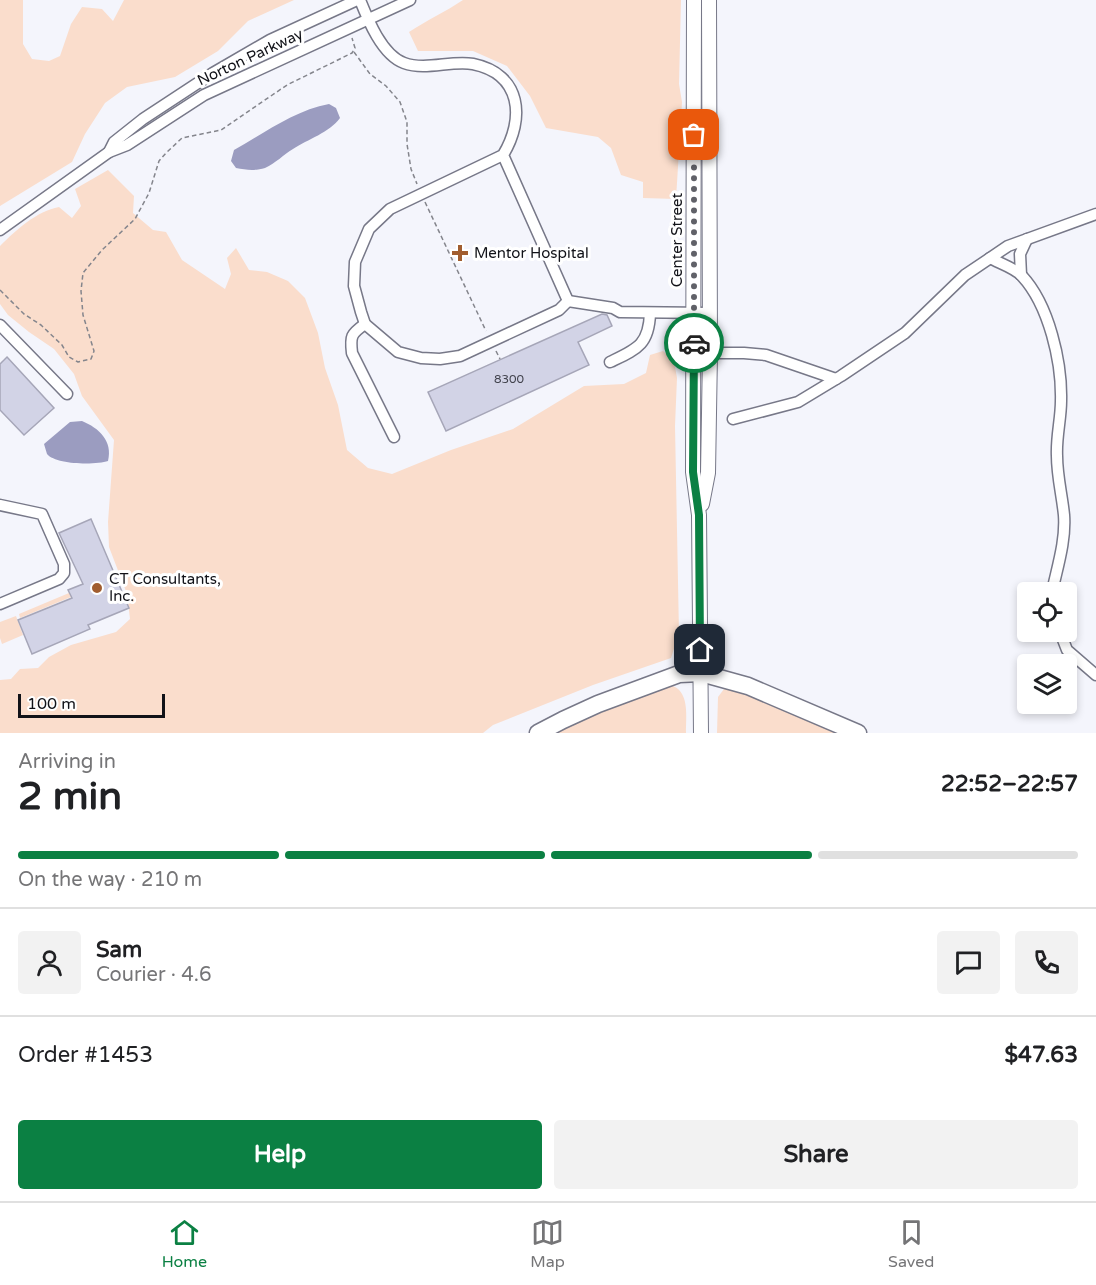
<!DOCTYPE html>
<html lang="en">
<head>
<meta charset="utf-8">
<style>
	:root { --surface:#fff; --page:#f2f2f2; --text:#202124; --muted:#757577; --line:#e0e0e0; --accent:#0b8043 }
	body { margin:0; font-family:"Varela Round",sans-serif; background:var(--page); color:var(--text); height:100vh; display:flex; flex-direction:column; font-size:22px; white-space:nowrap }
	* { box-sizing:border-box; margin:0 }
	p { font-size:20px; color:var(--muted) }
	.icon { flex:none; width:33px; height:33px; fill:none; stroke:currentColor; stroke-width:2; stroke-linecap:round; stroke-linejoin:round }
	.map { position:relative; height:733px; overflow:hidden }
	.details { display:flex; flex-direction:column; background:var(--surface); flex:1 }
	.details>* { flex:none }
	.controls { position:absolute; left:1017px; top:582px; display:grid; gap:12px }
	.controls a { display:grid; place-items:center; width:60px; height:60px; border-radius:6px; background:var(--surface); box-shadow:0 3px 9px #0003; font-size:30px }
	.scale { position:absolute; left:18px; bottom:15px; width:147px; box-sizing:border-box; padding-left:6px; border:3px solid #111218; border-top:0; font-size:16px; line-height:21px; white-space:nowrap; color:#111218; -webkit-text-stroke:4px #fff; paint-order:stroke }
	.pin { position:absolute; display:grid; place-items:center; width:51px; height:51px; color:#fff; margin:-26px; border-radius:12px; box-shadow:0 3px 9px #0006 }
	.courier { position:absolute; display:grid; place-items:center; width:60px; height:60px; margin:-30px; border:4px solid #0b8043; border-radius:50%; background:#fff; color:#222; box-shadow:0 2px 8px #0007 }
	.headline em { font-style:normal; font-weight:800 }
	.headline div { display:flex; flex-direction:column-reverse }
	.headline { display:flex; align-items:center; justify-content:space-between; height:102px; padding:0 18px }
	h1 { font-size:39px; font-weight:800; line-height:45px }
	.bar { display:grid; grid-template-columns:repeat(4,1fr); gap:9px 6px; align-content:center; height:72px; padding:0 18px }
	.bar i { height:8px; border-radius:4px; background:var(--line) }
	.bar .current { background:var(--accent) }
	.bar p { grid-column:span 4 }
	.line { display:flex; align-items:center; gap:15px; padding:0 18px; border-top:2px solid var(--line) }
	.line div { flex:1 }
	.round { display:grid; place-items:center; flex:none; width:63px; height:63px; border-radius:6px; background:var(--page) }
	.action { display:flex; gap:12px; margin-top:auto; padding:12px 18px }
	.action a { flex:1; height:69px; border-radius:6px; background:var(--accent); color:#fff; font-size:24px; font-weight:800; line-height:69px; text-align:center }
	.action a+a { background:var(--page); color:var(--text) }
	.tabs { display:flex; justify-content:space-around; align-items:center; height:84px; border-top:2px solid var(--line); background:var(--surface); font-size:16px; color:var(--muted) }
	.tabs a { display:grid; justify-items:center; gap:3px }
	.tabs .current { color:var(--accent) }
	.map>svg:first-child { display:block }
	.green { fill:#faddcc }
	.water { fill:#9b9cc0 }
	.building { fill:#d2d3e6; stroke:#a6a6b8; stroke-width:1.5 }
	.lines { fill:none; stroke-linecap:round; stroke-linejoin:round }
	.minor-casing { stroke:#777888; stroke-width:13 }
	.major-casing { stroke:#777888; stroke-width:16 }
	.highway-casing { stroke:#777888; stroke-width:19 }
	.path { stroke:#84858c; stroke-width:1.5; stroke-dasharray:4.5 3; stroke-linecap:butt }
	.minor { stroke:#fff; stroke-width:10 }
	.major { stroke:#fff; stroke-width:14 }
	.highway { stroke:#fff; stroke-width:16 }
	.done { stroke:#606168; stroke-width:6; stroke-dasharray:0 10.8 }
	.route { stroke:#0b8043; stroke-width:8 }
	.poi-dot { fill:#a15d2f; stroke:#fff; stroke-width:2 }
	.labels { text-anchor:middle; stroke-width:6; stroke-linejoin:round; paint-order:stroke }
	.number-label { font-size:12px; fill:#41424c }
	.street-label { font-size:15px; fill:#111218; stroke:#fff }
	.poi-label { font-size:15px; fill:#111218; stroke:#fff; text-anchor:start }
</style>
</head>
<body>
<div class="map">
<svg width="1096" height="733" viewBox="0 0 1096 733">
	<rect width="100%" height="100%" fill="#f4f5fc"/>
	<g class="green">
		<polygon points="0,0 23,0 23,44 32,59 49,61 60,56 71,24 82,7 102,9 113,21 124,0 294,0 248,21 218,51 175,77 127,87 105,103 85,134 72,162 0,206"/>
		<path d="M463,0H681L679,84L682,102L676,199L643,198V182L621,175L611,148L598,137L546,128L530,96L507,66L473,51H418L409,32C427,20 445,12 463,0Z"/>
		<path d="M108,170L134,196L133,213L153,230L166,232L182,260L225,289L231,274L227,258L236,248L249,270L267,272L288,281L305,298L318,333L325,368L338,405L347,450L368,468L392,474L451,450L513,429L584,386L624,384L646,373L650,355L663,351L674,361L677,378L675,426L679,633L671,658L593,685L493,725L483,733H0V680L11,679L20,669L38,668L49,657L71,645L116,632L130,619L127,594L109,547L108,522L114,440L82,396L74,374L54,349L29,332L8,315L0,304V246C16,230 37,211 59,207L72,218L81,206L75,189Z"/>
		<polygon points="69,593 71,597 20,618 19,614"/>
		<polygon points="16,616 23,635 2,644 0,638 0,622"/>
		<path d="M670,685C690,690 686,716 686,733H549L611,705Z"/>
		<polygon points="724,689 740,690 844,733 717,733 718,697"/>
	</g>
	<g class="water">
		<path d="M329,104L336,108L340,118C329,133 308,139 293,149C283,155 276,163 265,168C255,171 246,170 236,168L231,161L234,150C263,134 295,110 329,104Z"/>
		<path d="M82,421C99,428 113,441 108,461C96,465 56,465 47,454C46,451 45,447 44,444L70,422Z"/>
	</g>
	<g class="building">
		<polygon points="602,314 607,315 612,326 578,342 589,365 446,431 428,392"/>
		<polygon points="7,357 54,408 24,435 0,410 0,364"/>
		<polygon points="91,519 129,608 88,625 90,629 32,654 18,620 72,598 68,590 83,584 59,533"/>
	</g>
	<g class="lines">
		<g class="minor-casing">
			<g id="minor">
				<path d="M360,0C368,20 382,55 404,63C426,71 451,60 473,64C522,74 525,119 503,155L568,301L559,310L460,356L440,359L421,358L398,352L365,324L361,312L354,286L355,262L369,229L390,209L503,155"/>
				<polyline points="109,152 114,142 143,119 213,73 270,40 357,0"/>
				<polyline points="0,230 109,152 127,145 204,95 410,0"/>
				<path d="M990,258C999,263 1015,268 1022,276C1049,305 1062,362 1061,401C1061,419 1056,437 1057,456C1057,476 1062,495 1064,515C1066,541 1057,568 1052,592"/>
				<polyline points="1021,275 1020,254 1027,239"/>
				<polyline points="568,301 613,308 620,312 710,313"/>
				<path d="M365,324C351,334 350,336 352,353L394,437"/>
				<polyline points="0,325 67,394"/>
				<polyline points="694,353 744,353 766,355 836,379"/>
				<path d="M610,362C637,349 649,345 650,313"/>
				<polyline points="733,419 798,402 841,376 905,333 965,275 1008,246 1096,214"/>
				<polyline points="0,505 42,514 64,564 64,573 59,579 0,604"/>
				<polyline points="1060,632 1067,650 1096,675"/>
			</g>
		</g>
		<g class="major-casing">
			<g id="major">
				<polyline points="694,0 693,472 699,515 701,733"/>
				<polyline points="702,504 708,473 710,353 709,0"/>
			</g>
		</g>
		<g class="highway-casing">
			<polyline id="highway" points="538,733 563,720 598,704 679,674 701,673 748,686 858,733"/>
		</g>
		<g class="path">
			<polyline points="354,52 370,74 386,86 400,102 407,122 407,144 411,169 417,184"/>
			<polyline points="425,202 486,331"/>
			<polyline points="0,290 24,314 41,325 62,345 69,357 78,362 91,359 94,351 83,315 81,291 83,273 102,250 135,219 149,193 159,161 166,153 182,138 221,130 287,85 352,53 355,48 352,38"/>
			<polyline points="496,351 500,359"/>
		</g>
		<use href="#minor" class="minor"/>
		<use href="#major" class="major"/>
		<use href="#highway" class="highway"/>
	</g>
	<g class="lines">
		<polyline class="done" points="694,135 694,343"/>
		<polyline class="route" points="694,343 693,472 699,515 700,650"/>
	</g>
	<g class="poi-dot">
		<path d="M457 244h6v6h6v6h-6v6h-6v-6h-6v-6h6z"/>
		<circle cx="97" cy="588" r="6"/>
	</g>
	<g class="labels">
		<g class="number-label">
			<text x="509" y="383">8300</text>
		</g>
		<g class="street-label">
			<text transform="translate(250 57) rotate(-25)" y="5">Norton Parkway</text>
			<text transform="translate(677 240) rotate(-90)" y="5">Center Street</text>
		</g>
		<g class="poi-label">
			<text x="474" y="258">Mentor Hospital</text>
			<text x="109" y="584">CT Consultants,<tspan x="109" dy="17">Inc.</tspan></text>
		</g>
	</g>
</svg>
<div class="controls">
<a><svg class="icon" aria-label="locate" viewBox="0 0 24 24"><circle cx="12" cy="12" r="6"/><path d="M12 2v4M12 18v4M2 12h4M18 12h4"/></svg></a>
<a><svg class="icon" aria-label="layers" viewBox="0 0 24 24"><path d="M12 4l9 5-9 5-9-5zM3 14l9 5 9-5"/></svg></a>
</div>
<div class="scale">100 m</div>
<div class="pin" style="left:694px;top:135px;background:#ea580c"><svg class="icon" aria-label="bag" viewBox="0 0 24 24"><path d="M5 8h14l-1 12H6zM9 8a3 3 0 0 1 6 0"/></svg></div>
<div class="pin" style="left:700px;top:650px;background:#1f2937"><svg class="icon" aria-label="home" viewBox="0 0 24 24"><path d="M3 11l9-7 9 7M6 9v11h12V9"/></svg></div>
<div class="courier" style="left:694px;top:343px"><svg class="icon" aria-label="car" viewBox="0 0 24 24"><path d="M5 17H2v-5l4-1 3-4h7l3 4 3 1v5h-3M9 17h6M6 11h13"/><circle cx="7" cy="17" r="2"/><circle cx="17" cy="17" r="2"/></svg></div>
</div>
<section class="details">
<div class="headline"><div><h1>2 min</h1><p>Arriving in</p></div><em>22:52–22:57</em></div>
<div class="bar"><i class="current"></i><i class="current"></i><i class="current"></i><i></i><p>On the way · 210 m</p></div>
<div class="line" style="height:108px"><a class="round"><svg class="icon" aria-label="person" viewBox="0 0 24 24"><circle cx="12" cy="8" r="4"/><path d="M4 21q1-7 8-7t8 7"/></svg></a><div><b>Sam</b><p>Courier · 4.6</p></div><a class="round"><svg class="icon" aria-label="chat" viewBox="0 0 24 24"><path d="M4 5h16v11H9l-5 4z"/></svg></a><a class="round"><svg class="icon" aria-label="phone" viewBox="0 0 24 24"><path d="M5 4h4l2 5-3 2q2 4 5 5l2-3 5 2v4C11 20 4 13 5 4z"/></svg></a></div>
<div class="line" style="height:78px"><div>Order #1453</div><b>$47.63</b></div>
<div class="action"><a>Help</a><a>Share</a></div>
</section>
<nav class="tabs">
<a class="current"><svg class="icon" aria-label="home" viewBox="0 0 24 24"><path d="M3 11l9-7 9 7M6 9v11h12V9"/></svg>Home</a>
<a><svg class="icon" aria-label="map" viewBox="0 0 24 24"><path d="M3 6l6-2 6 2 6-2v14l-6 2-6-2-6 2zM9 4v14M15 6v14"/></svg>Map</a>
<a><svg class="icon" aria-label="saved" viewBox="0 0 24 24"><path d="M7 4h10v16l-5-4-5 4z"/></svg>Saved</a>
</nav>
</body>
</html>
